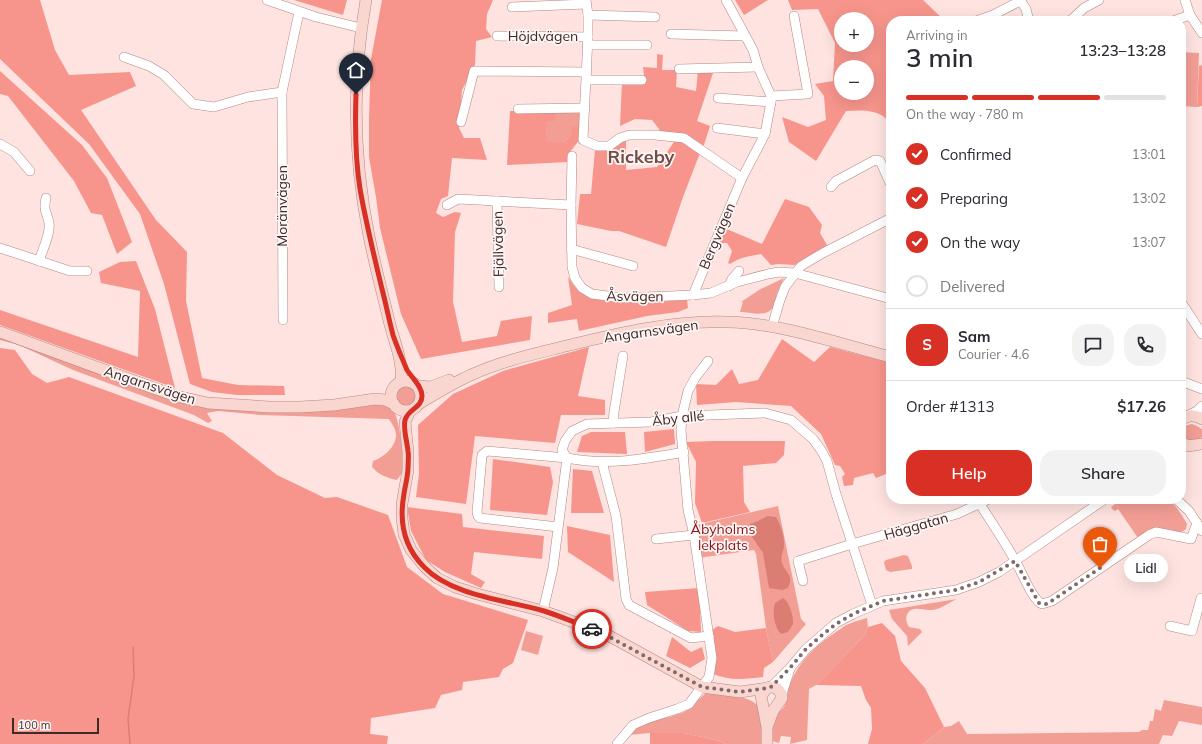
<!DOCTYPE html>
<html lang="en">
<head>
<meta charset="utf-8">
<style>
	:root { --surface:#fff; --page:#f2f2f3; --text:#2b2b33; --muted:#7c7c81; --line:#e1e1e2; --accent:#d93025 }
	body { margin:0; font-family:Mulish,sans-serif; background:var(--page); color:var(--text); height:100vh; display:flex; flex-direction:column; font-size:15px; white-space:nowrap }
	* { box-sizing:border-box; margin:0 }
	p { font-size:13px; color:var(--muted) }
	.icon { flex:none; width:22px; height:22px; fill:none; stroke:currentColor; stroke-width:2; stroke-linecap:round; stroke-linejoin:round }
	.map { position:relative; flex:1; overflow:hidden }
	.drawer { position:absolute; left:886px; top:16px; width:300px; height:488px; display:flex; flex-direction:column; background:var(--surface); border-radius:16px; box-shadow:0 4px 16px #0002 }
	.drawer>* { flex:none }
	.tools { position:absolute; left:834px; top:12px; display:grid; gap:8px }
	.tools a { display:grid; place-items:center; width:40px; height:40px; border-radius:50%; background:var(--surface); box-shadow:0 4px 16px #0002; font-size:20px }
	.scale { position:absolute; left:12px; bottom:10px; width:87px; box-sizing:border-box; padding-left:4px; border:2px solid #3c2b29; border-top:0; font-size:11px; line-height:14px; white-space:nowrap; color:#3c2b29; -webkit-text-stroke:3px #fef5f4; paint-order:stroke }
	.pin { position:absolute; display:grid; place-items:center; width:34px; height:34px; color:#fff; margin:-41px -17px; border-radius:50% 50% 50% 0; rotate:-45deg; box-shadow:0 0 4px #0007 }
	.pin .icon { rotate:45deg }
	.courier { position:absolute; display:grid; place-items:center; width:40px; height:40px; margin:-20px; border:3px solid #d93025; border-radius:50%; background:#fff; color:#222; box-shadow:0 1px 5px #0007 }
	.bubble { position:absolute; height:28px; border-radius:14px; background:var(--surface); box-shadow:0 4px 16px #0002; font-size:13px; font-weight:600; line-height:28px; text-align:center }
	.overview em { font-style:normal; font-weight:600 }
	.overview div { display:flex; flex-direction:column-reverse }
	.overview { display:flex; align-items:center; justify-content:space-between; height:68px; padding:0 20px }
	h1 { font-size:26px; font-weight:600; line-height:30px }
	.bar { display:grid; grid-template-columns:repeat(4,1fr); gap:6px 4px; align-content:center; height:48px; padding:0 20px }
	.bar i { height:5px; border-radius:3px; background:var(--line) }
	.bar .on { background:var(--accent) }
	.bar p { grid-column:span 4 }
	.line { display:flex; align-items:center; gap:10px; padding:0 20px; border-top:1px solid var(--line) }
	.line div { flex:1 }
	.round { display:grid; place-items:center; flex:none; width:42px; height:42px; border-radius:16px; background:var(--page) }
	ol { padding:0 20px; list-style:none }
	li { display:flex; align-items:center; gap:12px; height:44px }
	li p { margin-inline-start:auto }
	li .icon { padding:4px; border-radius:50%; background:var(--accent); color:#fff; stroke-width:4 }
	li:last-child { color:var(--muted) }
	li i { width:22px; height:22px; border:2px solid var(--line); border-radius:50% }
	.action { display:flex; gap:8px; margin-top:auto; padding:8px 20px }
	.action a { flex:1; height:46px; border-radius:16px; background:var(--accent); color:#fff; font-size:16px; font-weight:600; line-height:46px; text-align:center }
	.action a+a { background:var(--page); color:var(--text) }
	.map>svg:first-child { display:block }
	.green { fill:#f39e95 }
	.forest { fill:#f7958c; fill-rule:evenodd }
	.water { fill:#dc7d74 }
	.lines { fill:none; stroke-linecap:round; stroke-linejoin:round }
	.stream { stroke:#dc7d74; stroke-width:1.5 }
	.minor-casing { stroke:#b18984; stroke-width:10 }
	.major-casing { stroke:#b58883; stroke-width:12 }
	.minor { stroke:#fff; stroke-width:9 }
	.major { stroke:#fad6d1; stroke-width:11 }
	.done { stroke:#806b69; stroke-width:4; stroke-dasharray:0 7.2 }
	.route { stroke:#d93025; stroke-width:5 }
	.labels { text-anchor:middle; stroke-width:3.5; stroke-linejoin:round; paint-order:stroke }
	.street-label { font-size:14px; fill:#3c2b29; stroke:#fef5f4 }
	.park-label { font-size:14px; fill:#871518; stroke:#fef5f4 }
	.district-label { font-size:18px; font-weight:bold; fill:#714d49; stroke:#fef5f4 }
</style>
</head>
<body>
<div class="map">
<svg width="1202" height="744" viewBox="0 0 1202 744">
	<rect width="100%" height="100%" fill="#fee3e0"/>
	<g class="green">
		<polygon points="1181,52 1199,53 1197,107 1181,106"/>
		<polygon points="579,110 581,126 564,142 545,142 546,121 554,111"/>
		<path d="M784,278C782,283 779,288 777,293C775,300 775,311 765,313C757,315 748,312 740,312L743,302H741L759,290Z"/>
		<path d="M0,336L191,403L378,402C384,404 390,406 394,411C399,419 406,464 402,473C401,475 398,478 397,480C387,478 379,475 372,467L373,461C383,458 396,447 396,435C396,429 392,424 389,419L260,415L218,411L207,413L212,421L208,423L194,415L73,370L19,345L0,340Z"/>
		<circle cx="406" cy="396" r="11"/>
		<path d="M1192,424L1197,426L1202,429V437C1195,444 1185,441 1181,432C1183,426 1186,425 1192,424Z"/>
		<path d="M1122,499C1129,499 1162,497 1167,499C1175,503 1183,517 1187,524L1186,529L1180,533L1166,529L1155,528L1138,538L1118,509L1115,511L1112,509L1111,507Z"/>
		<polygon points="778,506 801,619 806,624 773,662 766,628 756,554 754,550 698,558 692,526"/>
		<polygon points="904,555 908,556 912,566 912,569 890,572 886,570 884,562 886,560"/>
		<path d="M957,599C950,602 941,609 933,610C925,611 911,604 907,615C905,620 907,623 909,627L920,629L922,632L908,646L907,636L892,619L889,610Z"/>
		<path d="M867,618L868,627L865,635L816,685L809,689L807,740L790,744L791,737L781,736L779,743L772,741C770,734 772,721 777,714C779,711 783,710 785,705C788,699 787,691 790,684C799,661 816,645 836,632C841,629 845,625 849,624C855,621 861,620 867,618Z"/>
		<polygon points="526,631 543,636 538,655 521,650"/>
		<path d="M706,693C723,696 756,693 762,713C765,720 762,736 762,744H726L716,740L684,733H650L629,735L634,729L656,719L670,717L684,712Z"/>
		<polygon points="1164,700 1202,707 1202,725 1179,721 1172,736 1163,735 1159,744 923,744 944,727 951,726 959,721 967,734 1139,732 1142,730 1148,730 1150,721 1153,721 1155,709 1161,711"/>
	</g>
	<g class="forest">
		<polygon points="0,0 40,0 55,50 69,75 130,72 136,86 81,110 156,220 187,252 186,301 202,378 238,385 284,386 285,395 237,395 212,392 190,384 164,284 140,214 89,144 0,59"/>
		<polygon points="294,0 347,0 343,15"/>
		<polygon points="382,0 493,0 487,14 486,29 492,37 476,41 475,65 462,90 459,128 464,138 480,138 487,160 452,158 448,196 441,199 436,213 443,217 455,212 461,213 455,232 453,302 462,342 497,336 501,321 532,316 530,340 421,359 401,314 380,228 376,197 369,157 369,117 371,59"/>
		<polygon points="735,0 768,0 744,15"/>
		<path d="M788,0H923L945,21H891V126C883,109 863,110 846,111L816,161L789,142L782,117L808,127L826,120L824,96L815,84L833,81L835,43L818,9L792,10ZM841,19H867V45H841ZM841,67H867V93H841Z"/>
		<polygon points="657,54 663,55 662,70 677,70 676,87 696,91 698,70 714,70 697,121 710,126 703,148 662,133 652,120 635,119 620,126 622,83 645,83 643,67 657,68"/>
		<polygon points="1202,65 1202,106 1197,107 1199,66"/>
		<polygon points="0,71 82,145 107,178 132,242 117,254 102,215 91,213 74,181 8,96 0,94"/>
		<polygon points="510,111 554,111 555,121 546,122 546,142 564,142 571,135 572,127 581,126 580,139 570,152 568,162 507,165"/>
		<polygon points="676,139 700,153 683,197 666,247 619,231 611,231 577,224 580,194 591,194 595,150 606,150 626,140 626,170 657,167"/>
		<path d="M785,199L809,207L822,225L820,233L827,245L795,265L778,264L771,265L761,254C750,256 740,257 730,264L728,263L732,251L727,243H723L718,248L714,258L709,257L722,227L762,244Z"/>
		<polygon points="136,261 155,309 175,388 0,325 0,310 138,357 140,291 101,283 99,272 120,262"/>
		<path d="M568,277C571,281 574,287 578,290C601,309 658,301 687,300L688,308L678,312L647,316L579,331L577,319L548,323V313L572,305Z"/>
		<polygon points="782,339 814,362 830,347 891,363 891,421 888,428 891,444 891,472 876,478 873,473 854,478 853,485 844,486 842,477 845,474 840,466 835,465 821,434 791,406 736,402 697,405 696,384 716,385 732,369 739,384 758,380"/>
		<polygon points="589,347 578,396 605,400 605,415 561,415 555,443 475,436 466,504 416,497 419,474 418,425 453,394 503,371"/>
		<polygon points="0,348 15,350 32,374 47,383 69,377 223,433 277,475 325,498 337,497 388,515 407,567 443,594 528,620 513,663 503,669 499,677 463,682 462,690 441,695 435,708 371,718 370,734 388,736 387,744 0,744"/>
		<polygon points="674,429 675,444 645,452 644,432"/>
		<polygon points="591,432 625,432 627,454 577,452 582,436"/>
		<polygon points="713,441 785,441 784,455 776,463 743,466 744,502 750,512 702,523 695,503 696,462 686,442"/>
		<polygon points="493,459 550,467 553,482 547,515 490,510"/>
		<polygon points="573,469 592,471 604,513 571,513"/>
		<polygon points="407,507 462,514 463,527 544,536 542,559 474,552 471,574 485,582 481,588 445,572 426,560 411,531"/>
		<polygon points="567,526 610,535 614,582 568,552"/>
		<polygon points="699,588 701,632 688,631 647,605 645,592"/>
		<polygon points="882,623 895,636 901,661 925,688 944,727 923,744 868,744 872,729 871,708 866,700 861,686 816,685 865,635 868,627"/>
		<path d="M718,626L735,632L766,628L773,662L764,668L763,677C745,679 730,681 713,674L712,630Z"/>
		<polygon points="672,637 691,652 702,647 705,659 690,668 666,656"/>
		<polygon points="650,733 684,733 716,740 726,744 650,744"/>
	</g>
	<g class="water">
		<path d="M768,516L776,517C781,525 785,538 784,547C783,553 780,557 782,563C786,574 794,574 788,588L782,590L769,588L763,553L752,537L750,524C757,522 762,518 768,516Z"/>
		<path d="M783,598C789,601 794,617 793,624C792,626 789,630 788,632L781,634C774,627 772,612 775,603Z"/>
	</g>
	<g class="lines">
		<polyline class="stream" points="130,744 128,719 134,676 133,647"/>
		<g class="minor-casing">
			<g id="minor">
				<polyline points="267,0 316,17 361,28"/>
				<polyline points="586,0 588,15 588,37 583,140 597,146 609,146 620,138 629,135 655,135 684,138 742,178"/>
				<polyline points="1020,0 1026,9 1029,21"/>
				<polyline points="1185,0 1190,15 1202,33"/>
				<polyline points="512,7 586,4"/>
				<polyline points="588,15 655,17"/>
				<polyline points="976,21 993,15 1020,1"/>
				<polyline points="1070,21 1084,8 1099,0"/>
				<polyline points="1173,21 1190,15"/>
				<polyline points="671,34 745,36"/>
				<polyline points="497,36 588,37"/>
				<polyline points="587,45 647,45"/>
				<polyline points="124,57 149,66 164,75 193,104 214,107 248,97 282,92"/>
				<polyline points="679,69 758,67"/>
				<polyline points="587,80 642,80"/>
				<polyline points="771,96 808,94 794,16"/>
				<polyline points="718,98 771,102"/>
				<polyline points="518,109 585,108"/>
				<polyline points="461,122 474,71 587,72"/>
				<polyline points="717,128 765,134"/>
				<polyline points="0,144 14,152 30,171"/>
				<polyline points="831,187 836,181 875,160 880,161 891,185"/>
				<polyline points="497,201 499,287"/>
				<polyline points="447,205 458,199 571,205 572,267 575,278 582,288 592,294 623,298 693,295 711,293 737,282 768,274 779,272 795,273 891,299"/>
				<polyline points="571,205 572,156"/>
				<polyline points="0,248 70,271 87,271"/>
				<polyline points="571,249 633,266"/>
				<path d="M39,261C42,251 51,233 49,223C47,211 43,212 46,198"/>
				<polyline points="729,286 732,279 739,271"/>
				<polyline points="693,295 742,178 765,134 771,102 771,96 758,67 753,50 726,0"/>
				<polyline points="1181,302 1202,334"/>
				<polyline points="283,320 282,92 299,12"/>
				<polyline points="772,327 779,303 785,287 801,266 823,253 891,218"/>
				<polyline points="1181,381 1202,389"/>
				<polyline points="1186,416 1197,411 1202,406"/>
				<polyline points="613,423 614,412 623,356"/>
				<path d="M684,452C645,459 606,466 567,458L562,450L565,441L572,431L587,424L651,422L682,416L765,413L791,420L813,439L821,450L827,461L836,494L872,605"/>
				<polyline points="602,462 616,516 626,599 629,605 691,638 709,636"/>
				<polyline points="1176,499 1189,511 1202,531"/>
				<path d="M980,504C993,525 1008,546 1019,568C1024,577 1033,600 1042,604L1052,601L1149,535L1156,532L1191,539L1197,523"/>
				<polyline points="656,539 694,535"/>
				<polyline points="803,581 798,561 852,544 957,514 989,499"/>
				<polyline points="543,611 553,568 567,458 487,451 482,455 477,512 478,516 480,518 558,527"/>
				<polyline points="1170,626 1192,631 1201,598"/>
				<polyline points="771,687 790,668 806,649 836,623 853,614 883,601 956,590 979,582 999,572 1015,561 1105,499"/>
				<polyline points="782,694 790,669"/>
				<polyline points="617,744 633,725 649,718 677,709 689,704 709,677 712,658 694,535 688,510 681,430 682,416 688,391 695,378 708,361"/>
			</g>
		</g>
		<g class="major-casing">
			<g id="major">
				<path d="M366,0C352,79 353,157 369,236C375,266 383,295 390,325C395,343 403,362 401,381"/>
				<polyline points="0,332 151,387 176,396 208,403 270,407 300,407 334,405 375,399 385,400 394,404"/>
				<circle cx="406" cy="396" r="15"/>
				<polyline points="419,386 431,387 449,380"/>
				<path d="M420,403C437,393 453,383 471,375C501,361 534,354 566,346C619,333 674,320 728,322C781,323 840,344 891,357"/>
				<polyline points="410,411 405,422 408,453 408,470 402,504 402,518 404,534 411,550 424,566 437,578 455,587 477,594 543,611 604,633 702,687 740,692 767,688"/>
				<path d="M1181,420C1188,414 1195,415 1202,419"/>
				<polyline points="1181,442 1188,446 1202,444"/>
				<path d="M767,744V727L761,696L767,688C775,685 781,690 782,698L773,711L767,727"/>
			</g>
		</g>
		<use href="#minor" class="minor"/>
		<use href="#major" class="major"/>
	</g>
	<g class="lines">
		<polyline class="done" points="592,629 604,634 702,687 740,692 767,688 771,687 790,668 806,649 821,636 836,624 853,614 883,601 956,590 979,582 1015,561 1039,603 1042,604 1047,604 1100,568"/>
		<path class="route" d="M356,94C355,125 355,158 360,189C366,223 374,256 382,289C386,304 389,320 393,335C397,347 402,358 407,370C412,378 422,386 422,396C422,408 408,409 405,420C403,429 407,441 408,451C409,456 408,462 408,468C408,476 405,486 404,494C399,521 404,547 424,567C452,596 506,600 544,611C560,616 576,623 592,629"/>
	</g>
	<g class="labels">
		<g class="street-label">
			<text x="543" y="41">Höjdvägen</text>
			<text transform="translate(282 206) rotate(-90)" y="5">Moränvägen</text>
			<text transform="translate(717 236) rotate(-67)" y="5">Bergvägen</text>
			<text transform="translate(498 244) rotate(-91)" y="5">Fjällvägen</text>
			<text transform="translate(635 296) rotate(1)" y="5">Åsvägen</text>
			<text transform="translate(651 331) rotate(-8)" y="5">Angarnsvägen</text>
			<text transform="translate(150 385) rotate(18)" y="5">Angarnsvägen</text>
			<text transform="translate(678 418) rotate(-6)" y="5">Åby allé</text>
			<text transform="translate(916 526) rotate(-16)" y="5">Häggatan</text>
		</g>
		<g class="park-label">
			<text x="723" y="534">Åbyholms<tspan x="723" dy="16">lekplats</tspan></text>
		</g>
		<g class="district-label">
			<text x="641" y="163">Rickeby</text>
		</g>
	</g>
</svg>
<div class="tools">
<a>+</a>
<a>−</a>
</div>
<div class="scale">100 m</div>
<div class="pin" style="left:1100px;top:568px;background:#ea580c"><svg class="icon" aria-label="bag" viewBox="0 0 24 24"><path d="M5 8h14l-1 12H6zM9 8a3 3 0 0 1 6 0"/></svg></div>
<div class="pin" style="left:356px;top:94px;background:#1f2937"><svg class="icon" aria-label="home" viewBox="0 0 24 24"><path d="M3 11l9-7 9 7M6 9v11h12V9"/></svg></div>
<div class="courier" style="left:592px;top:629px"><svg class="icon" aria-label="car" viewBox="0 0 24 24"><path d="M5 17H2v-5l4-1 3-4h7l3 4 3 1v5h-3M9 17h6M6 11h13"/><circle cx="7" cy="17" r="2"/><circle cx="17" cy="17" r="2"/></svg></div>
<div class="bubble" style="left:1124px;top:554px;width:44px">Lidl</div>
<section class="drawer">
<div class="overview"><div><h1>3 min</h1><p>Arriving in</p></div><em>13:23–13:28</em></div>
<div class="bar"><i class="on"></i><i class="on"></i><i class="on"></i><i></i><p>On the way · 780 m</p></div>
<ol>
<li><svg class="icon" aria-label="check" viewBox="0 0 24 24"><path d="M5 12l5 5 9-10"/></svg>Confirmed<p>13:01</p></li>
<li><svg class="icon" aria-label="check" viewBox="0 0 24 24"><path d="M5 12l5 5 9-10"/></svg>Preparing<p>13:02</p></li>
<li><svg class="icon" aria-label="check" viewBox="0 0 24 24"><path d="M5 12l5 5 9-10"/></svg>On the way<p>13:07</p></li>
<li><i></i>Delivered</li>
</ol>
<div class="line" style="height:72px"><b class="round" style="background:var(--accent);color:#fff">S</b><div><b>Sam</b><p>Courier · 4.6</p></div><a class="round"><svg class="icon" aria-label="chat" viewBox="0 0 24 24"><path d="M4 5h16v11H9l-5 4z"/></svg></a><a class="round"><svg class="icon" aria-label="phone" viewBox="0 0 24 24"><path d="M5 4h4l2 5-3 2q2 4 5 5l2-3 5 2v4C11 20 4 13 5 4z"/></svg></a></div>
<div class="line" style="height:52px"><div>Order #1313</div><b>$17.26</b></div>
<div class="action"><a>Help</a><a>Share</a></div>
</section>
</div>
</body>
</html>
